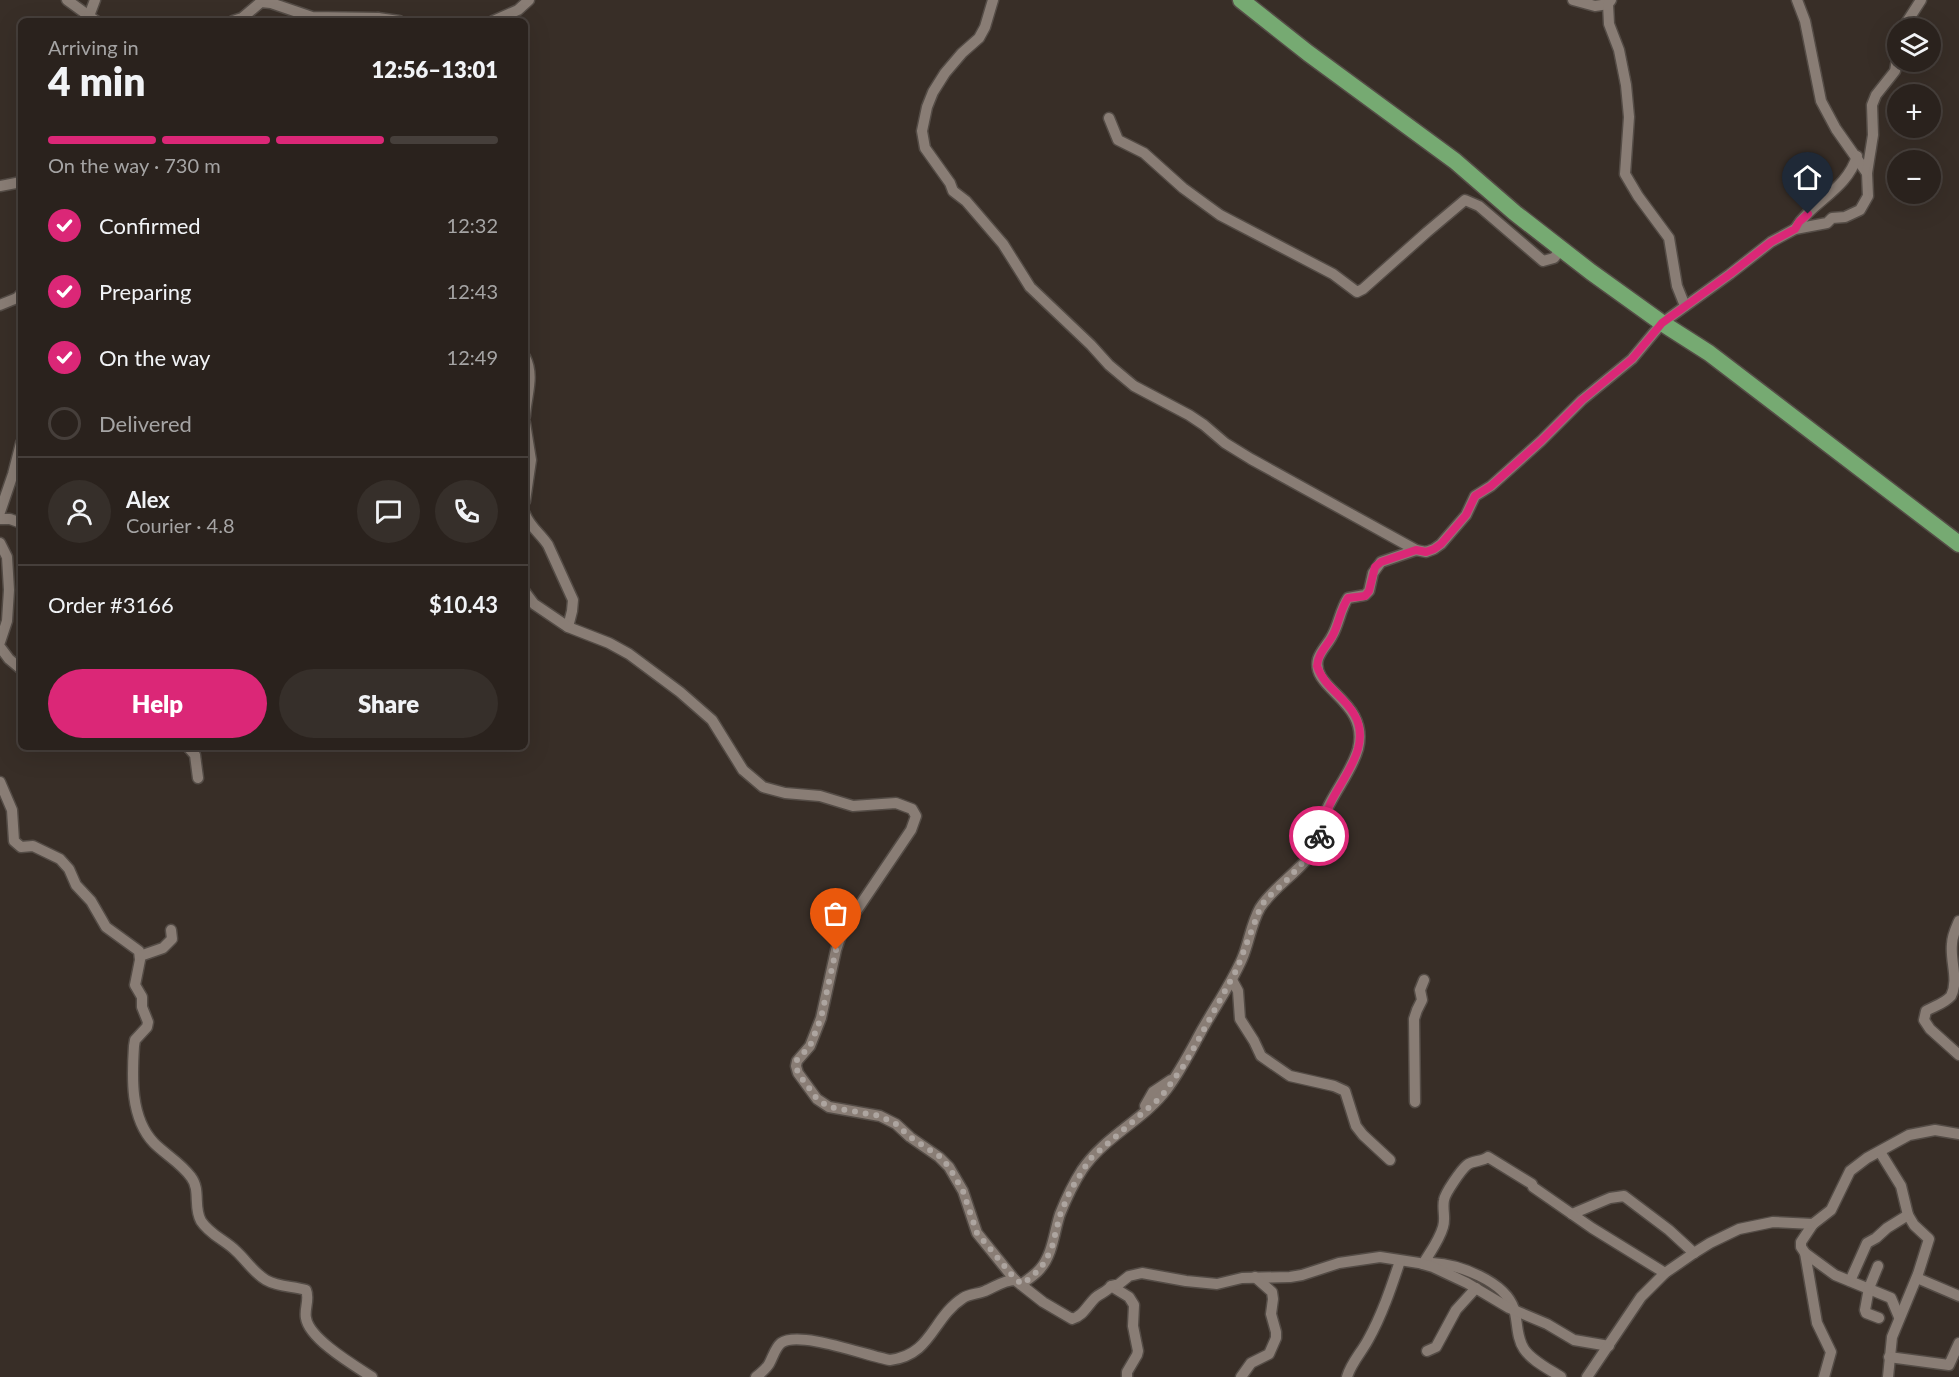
<!DOCTYPE html>
<html lang="en">
<head>
<meta charset="utf-8">
<style>
	:root { --surface:#2a221d; --page:#362f2a; --text:#f1f3f6; --muted:#a5a4a4; --line:#463f3b; --accent:#db2777 }
	body { margin:0; font-family:Lato,sans-serif; background:var(--page); color:var(--text); height:100vh; display:flex; flex-direction:column; font-size:22px; white-space:nowrap }
	* { box-sizing:border-box; margin:0 }
	p { font-size:20px; color:var(--muted) }
	.icon { flex:none; width:33px; height:33px; fill:none; stroke:currentColor; stroke-width:2; stroke-linecap:round; stroke-linejoin:round }
	.map { position:relative; flex:1; overflow:hidden }
	.sheet { position:absolute; left:18px; top:18px; width:510px; height:732px; display:flex; flex-direction:column; background:var(--surface); border-radius:9px; box-shadow:0 6px 24px #0002,0 0 0 2px var(--line) }
	.sheet>* { flex:none }
	.tools { position:absolute; left:1887px; top:18px; display:grid; gap:12px }
	.tools a { display:grid; place-items:center; width:54px; height:54px; border-radius:50%; background:var(--surface); box-shadow:0 6px 24px #0002,0 0 0 2px var(--line); font-size:30px }
	.pin { position:absolute; display:grid; place-items:center; width:51px; height:51px; color:#fff; margin:-62px -26px; border-radius:50% 50% 50% 0; rotate:-45deg; box-shadow:0 0 6px #0007 }
	.pin .icon { rotate:45deg }
	.courier { position:absolute; display:grid; place-items:center; width:60px; height:60px; margin:-30px; border:4px solid #db2777; border-radius:50%; background:#fff; color:#222; box-shadow:0 2px 8px #0007 }
	.summary em { font-style:normal; font-weight:800 }
	.summary div { display:flex; flex-direction:column-reverse }
	.summary { display:flex; align-items:center; justify-content:space-between; height:102px; padding:0 30px }
	h1 { font-size:39px; font-weight:800; line-height:45px }
	.bar { display:grid; grid-template-columns:repeat(4,1fr); gap:9px 6px; align-content:center; height:72px; padding:0 30px }
	.bar i { height:8px; border-radius:4px; background:var(--line) }
	.bar .current { background:var(--accent) }
	.bar p { grid-column:span 4 }
	.line { display:flex; align-items:center; gap:15px; padding:0 30px; border-top:2px solid var(--line) }
	.line div { flex:1 }
	.round { display:grid; place-items:center; flex:none; width:63px; height:63px; border-radius:32px; background:var(--page) }
	ol { padding:0 30px; list-style:none }
	li { display:flex; align-items:center; gap:18px; height:66px }
	li p { margin-inline-start:auto }
	li .icon { padding:6px; border-radius:50%; background:var(--accent); color:#fff; stroke-width:4 }
	li:last-child { color:var(--muted) }
	li i { width:33px; height:33px; border:3px solid var(--line); border-radius:50% }
	.action { display:flex; gap:12px; margin-top:auto; padding:12px 30px }
	.action a { flex:1; height:69px; border-radius:36px; background:var(--accent); color:#fff; font-size:24px; font-weight:800; line-height:69px; text-align:center }
	.action a+a { background:var(--page); color:var(--text) }
	.map>svg:first-child { display:block }
	.lines { fill:none; stroke-linecap:round; stroke-linejoin:round }
	.minor-casing { stroke:#544c46; stroke-width:13 }
	.highway-casing { stroke:#544c46; stroke-width:19 }
	.minor { stroke:#897d75; stroke-width:10 }
	.highway { stroke:#76aa72; stroke-width:16 }
	.done { stroke:#ada5a0; stroke-width:6; stroke-dasharray:0 10.8 }
	.route { stroke:#db2777; stroke-width:8 }
</style>
</head>
<body>
<div class="map">
<svg width="1959" height="1377" viewBox="0 0 1959 1377">
	<rect width="100%" height="100%" fill="#382e27"/>
	<g class="lines">
		<g class="minor-casing">
			<g id="minor">
				<polyline points="67,0 96,21"/>
				<polyline points="993,0 985,27 979,38 962,53 945,73 933,92 927,107 922,131 925,148 950,183 953,191 966,201 1003,244 1030,287 1091,345 1109,365 1134,386 1189,415 1204,425 1225,443 1251,459 1416,550 1426,552 1434,549 1441,544 1466,515 1475,496 1491,486 1541,441 1582,400 1632,359 1662,323 1730,274 1771,242 1795,229 1827,223 1832,218 1845,217 1860,210 1868,196 1867,173 1836,129 1821,101 1805,21 1797,0"/>
				<polyline points="1573,0 1595,6 1608,4"/>
				<polyline points="1611,0 1608,4 1609,24 1619,50 1626,85 1629,117 1625,174 1638,196 1669,238 1677,286 1685,306"/>
				<polyline points="89,16 95,0"/>
				<polyline points="374,20 378,18 399,21"/>
				<polyline points="233,21 242,18 261,2 271,3 312,17 378,18"/>
				<polyline points="493,21 518,10 529,0"/>
				<polyline points="1903,28 1921,0"/>
				<polyline points="1109,118 1118,140 1144,153 1183,188 1220,215 1333,274 1357,292 1363,289 1427,232 1465,200 1479,206 1543,261 1554,258 1561,249"/>
				<polyline points="1867,173 1873,135 1872,105 1876,95 1895,71 1898,54"/>
				<polyline points="0,186 21,182"/>
				<path d="M1795,229C1812,201 1847,190 1857,156"/>
				<polyline points="0,305 17,298 21,294"/>
				<path d="M525,357C535,376 526,396 525,416"/>
				<polyline points="525,423 531,460 525,501"/>
				<polyline points="0,512 13,474 21,443"/>
				<path d="M525,514C530,527 541,534 548,545L573,600L572,611L568,627"/>
				<polyline points="0,519 10,519 21,523"/>
				<polyline points="0,543 7,557 9,590 7,621 0,642"/>
				<polyline points="525,592 534,604 568,627 609,643 629,654 680,692 712,720 743,770 763,787 785,793 820,796 853,806 896,803 912,809 916,816 911,830 842,932 836,950 821,1018 810,1046 797,1061 796,1066 798,1073 817,1099 829,1107 880,1116 896,1124 910,1137 939,1157 949,1167 963,1191 977,1233 1015,1280"/>
				<polyline points="0,647 9,659 21,669"/>
				<polyline points="188,747 195,755 198,778"/>
				<path d="M0,782L12,810L14,841L21,847L33,846L60,859L69,869L76,885L91,901L106,927L139,951L140,960L135,985L142,997V1007L148,1022L147,1027L135,1040L134,1046C132,1077 130,1118 154,1143C166,1155 181,1163 191,1177C201,1190 193,1207 201,1221C210,1235 225,1240 236,1251C246,1260 254,1273 266,1280C278,1287 293,1286 306,1290C310,1299 304,1309 306,1318C309,1339 355,1366 372,1377"/>
				<path d="M1959,921C1956,928 1952,936 1952,944C1950,961 1959,980 1951,996C1944,1004 1934,1006 1926,1011L1924,1020L1930,1029L1959,1055"/>
				<polyline points="140,956 163,948 172,939 171,930"/>
				<polyline points="1232,980 1238,991 1240,1019 1254,1041 1261,1056 1290,1076 1334,1086 1345,1091 1356,1126 1363,1135 1390,1160"/>
				<polyline points="1415,1102 1414,1019 1417,1010 1422,1000 1420,990 1424,980"/>
				<polyline points="1145,1106 1153,1092 1171,1080"/>
				<polyline points="1880,1152 1901,1186 1908,1215 1914,1225 1929,1239 1918,1274 1892,1337 1888,1377"/>
				<polyline points="1572,1214 1610,1198 1624,1196 1669,1230 1694,1253"/>
				<polyline points="1813,1224 1801,1242 1801,1247 1805,1253 1835,1275 1891,1298 1899,1317"/>
				<polyline points="1805,1253 1817,1323 1831,1352 1824,1377"/>
				<path d="M1432,1263C1458,1264 1505,1281 1514,1309C1518,1322 1516,1337 1524,1349C1532,1361 1549,1369 1561,1377"/>
				<path d="M1423,1264C1430,1252 1439,1241 1443,1227C1446,1218 1442,1209 1444,1200C1445,1193 1461,1170 1467,1165C1473,1160 1482,1162 1488,1157L1532,1184L1533,1187L1592,1228L1665,1273"/>
				<polyline points="1878,1266 1869,1288 1865,1310 1866,1313 1879,1318"/>
				<polyline points="1917,1278 1959,1296"/>
				<polyline points="1850,1281 1867,1243 1876,1238 1887,1228 1908,1215"/>
				<path d="M1022,1284C1028,1279 1035,1275 1040,1269C1053,1254 1054,1232 1060,1214C1066,1199 1073,1184 1082,1170C1105,1136 1144,1120 1167,1089C1181,1070 1191,1050 1202,1030C1215,1007 1231,984 1242,959C1249,943 1251,924 1260,908C1271,890 1293,876 1307,859C1318,844 1320,826 1327,809C1337,788 1352,770 1358,749C1370,701 1310,689 1318,659C1321,650 1328,644 1332,636C1339,624 1340,610 1348,598L1365,595L1369,591L1373,573L1381,562L1416,550"/>
				<polyline points="1111,1286 1129,1297 1134,1305 1133,1326 1138,1351 1137,1355 1127,1372 1127,1377"/>
				<polyline points="1427,1351 1436,1347 1456,1310 1476,1288"/>
				<polyline points="1889,1357 1949,1365 1959,1343"/>
				<path d="M756,1377C761,1373 766,1369 769,1364C773,1357 775,1348 781,1343C799,1330 867,1356 890,1360C932,1355 932,1318 963,1298C969,1294 978,1294 985,1291C995,1287 1004,1280 1015,1280L1043,1302L1072,1319C1083,1316 1087,1306 1095,1298C1100,1293 1107,1292 1111,1286L1119,1284L1129,1276L1142,1273L1186,1281L1217,1284L1242,1278L1290,1277L1302,1275L1339,1263L1380,1257L1419,1263L1433,1267L1467,1283L1509,1308L1547,1324L1574,1340L1609,1346"/>
				<polyline points="1241,1377 1251,1363 1269,1354 1276,1338 1276,1332 1271,1314 1273,1299 1272,1292 1255,1277"/>
				<path d="M1347,1377C1351,1363 1361,1353 1368,1340C1382,1315 1391,1288 1400,1261"/>
				<polyline points="1587,1377 1641,1297 1665,1273 1694,1253 1710,1243 1739,1229 1773,1222 1813,1224 1831,1210 1850,1171 1867,1158 1909,1135 1935,1130 1959,1134"/>
			</g>
		</g>
		<g class="highway-casing">
			<polyline id="highway" points="1241,0 1308,53 1455,161 1515,213 1591,272 1662,323 1709,353 1959,544"/>
		</g>
		<use href="#minor" class="minor"/>
		<use href="#highway" class="highway"/>
	</g>
	<g class="lines">
		<polyline class="done" points="836,950 821,1018 810,1046 797,1060 796,1066 798,1073 817,1099 829,1107 880,1116 896,1124 910,1137 939,1156 949,1167 963,1191 977,1233 1016,1280 1023,1284 1040,1269 1046,1260 1052,1247 1060,1215 1070,1191 1090,1159 1161,1097 1185,1064 1237,969 1259,911 1265,900 1285,882 1308,857 1319,836"/>
		<path class="route" d="M1319,836C1323,824 1326,812 1332,800C1345,774 1372,744 1354,714C1344,696 1324,687 1317,666C1318,653 1327,646 1333,635C1339,623 1340,610 1348,598L1365,596L1369,591L1375,567L1381,562L1416,550L1426,552L1434,549L1441,544L1466,515L1475,496L1491,486L1541,441L1582,400L1632,359L1662,323L1730,274L1771,242L1795,229L1799,222L1808,214"/>
	</g>
</svg>
<div class="tools">
<a><svg class="icon" aria-label="layers" viewBox="0 0 24 24"><path d="M12 4l9 5-9 5-9-5zM3 14l9 5 9-5"/></svg></a>
<a>+</a>
<a>−</a>
</div>
<div class="pin" style="left:836px;top:950px;background:#ea580c"><svg class="icon" aria-label="bag" viewBox="0 0 24 24"><path d="M5 8h14l-1 12H6zM9 8a3 3 0 0 1 6 0"/></svg></div>
<div class="pin" style="left:1808px;top:214px;background:#1f2937"><svg class="icon" aria-label="home" viewBox="0 0 24 24"><path d="M3 11l9-7 9 7M6 9v11h12V9"/></svg></div>
<div class="courier" style="left:1319px;top:836px"><svg class="icon" aria-label="bike" viewBox="0 0 24 24"><circle cx="6" cy="16" r="4"/><circle cx="18" cy="16" r="4"/><path d="M6 16l4-8h5l3 8M10 8l3 8H6M13 5h3"/></svg></div>
<section class="sheet">
<div class="summary"><div><h1>4 min</h1><p>Arriving in</p></div><em>12:56–13:01</em></div>
<div class="bar"><i class="current"></i><i class="current"></i><i class="current"></i><i></i><p>On the way · 730 m</p></div>
<ol>
<li><svg class="icon" aria-label="check" viewBox="0 0 24 24"><path d="M5 12l5 5 9-10"/></svg>Confirmed<p>12:32</p></li>
<li><svg class="icon" aria-label="check" viewBox="0 0 24 24"><path d="M5 12l5 5 9-10"/></svg>Preparing<p>12:43</p></li>
<li><svg class="icon" aria-label="check" viewBox="0 0 24 24"><path d="M5 12l5 5 9-10"/></svg>On the way<p>12:49</p></li>
<li><i></i>Delivered</li>
</ol>
<div class="line" style="height:108px"><a class="round"><svg class="icon" aria-label="person" viewBox="0 0 24 24"><circle cx="12" cy="8" r="4"/><path d="M4 21q1-7 8-7t8 7"/></svg></a><div><b>Alex</b><p>Courier · 4.8</p></div><a class="round"><svg class="icon" aria-label="chat" viewBox="0 0 24 24"><path d="M4 5h16v11H9l-5 4z"/></svg></a><a class="round"><svg class="icon" aria-label="phone" viewBox="0 0 24 24"><path d="M5 4h4l2 5-3 2q2 4 5 5l2-3 5 2v4C11 20 4 13 5 4z"/></svg></a></div>
<div class="line" style="height:78px"><div>Order #3166</div><b>$10.43</b></div>
<div class="action"><a>Help</a><a>Share</a></div>
</section>
</div>
</body>
</html>
